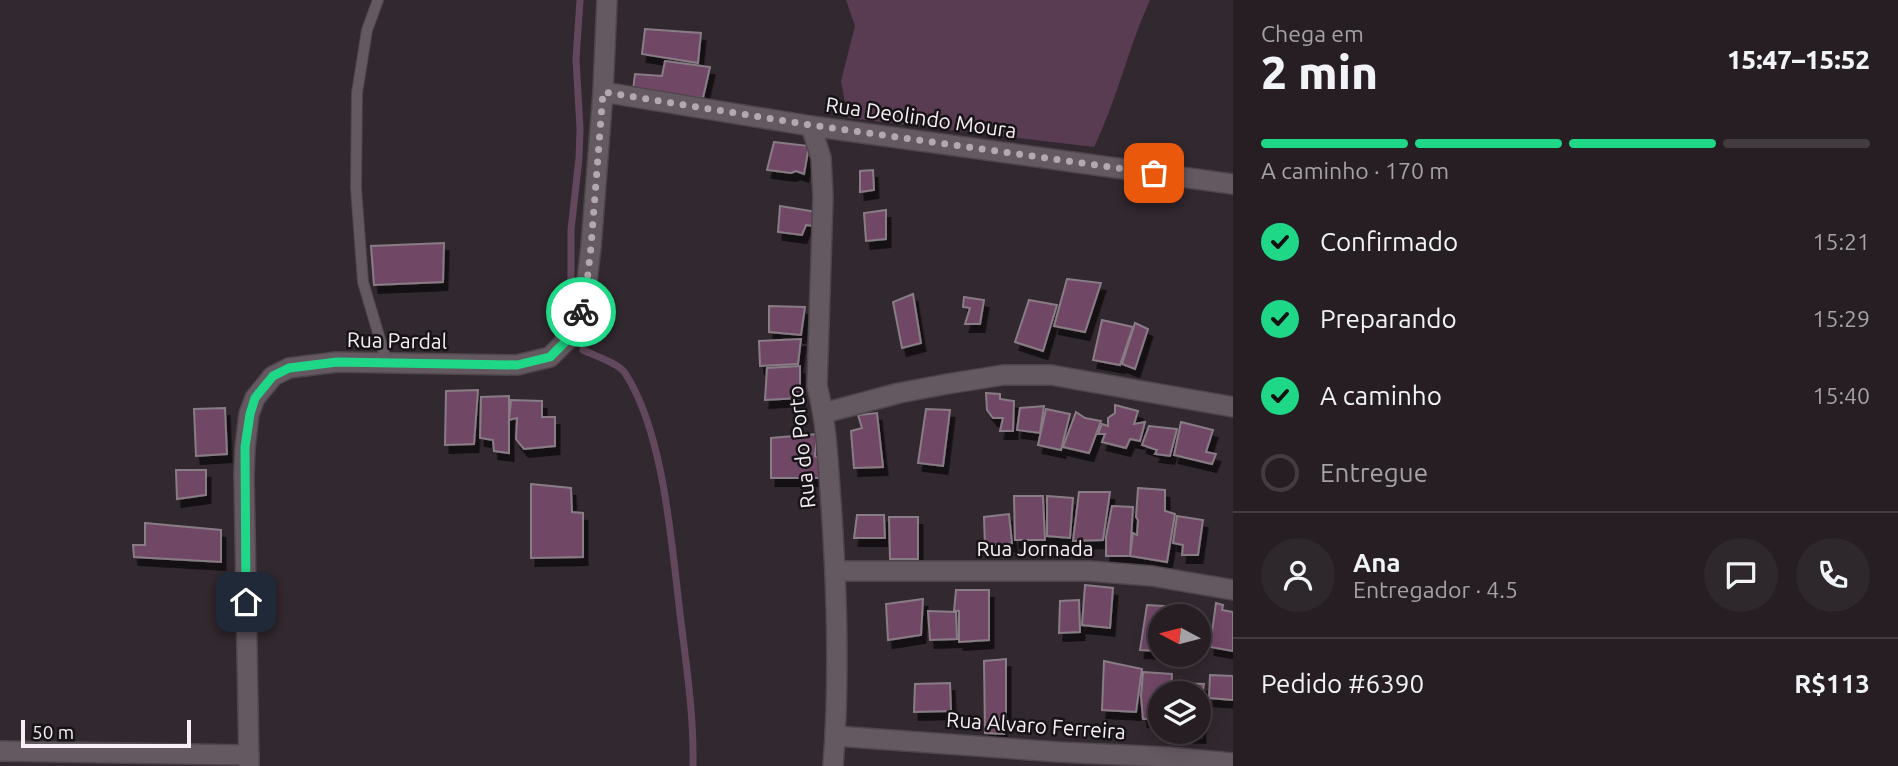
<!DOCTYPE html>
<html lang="pt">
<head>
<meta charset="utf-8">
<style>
	:root { --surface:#261e23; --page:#2e272b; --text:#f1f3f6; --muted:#a4a2a6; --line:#423c41; --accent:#1fd887 }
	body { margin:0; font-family:Ubuntu,sans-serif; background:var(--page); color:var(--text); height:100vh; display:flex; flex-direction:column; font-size:26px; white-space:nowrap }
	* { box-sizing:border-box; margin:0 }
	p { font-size:23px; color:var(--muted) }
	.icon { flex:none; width:38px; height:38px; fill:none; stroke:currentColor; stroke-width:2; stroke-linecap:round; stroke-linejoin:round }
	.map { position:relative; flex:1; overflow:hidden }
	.details { display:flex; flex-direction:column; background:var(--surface); width:665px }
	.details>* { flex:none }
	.needle { width:46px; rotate:277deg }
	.controls { position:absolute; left:1148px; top:604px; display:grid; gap:14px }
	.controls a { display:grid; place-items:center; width:63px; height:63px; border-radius:50%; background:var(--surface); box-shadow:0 4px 18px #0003,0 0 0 2px var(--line); font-size:35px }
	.scale { position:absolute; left:21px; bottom:18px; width:170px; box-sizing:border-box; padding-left:7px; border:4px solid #f6eff3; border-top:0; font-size:19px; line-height:24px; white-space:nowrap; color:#f6eff3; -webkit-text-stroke:5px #171316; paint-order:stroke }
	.pin { position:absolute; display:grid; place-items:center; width:60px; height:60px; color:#fff; margin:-30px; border-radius:14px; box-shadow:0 4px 10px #0006 }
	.courier { position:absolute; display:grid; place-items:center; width:70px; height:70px; margin:-35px; border:5px solid #1fd887; border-radius:50%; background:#fff; color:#222; box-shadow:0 2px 9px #0007 }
	.summary em { font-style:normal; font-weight:800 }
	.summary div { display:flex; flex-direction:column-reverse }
	.summary { display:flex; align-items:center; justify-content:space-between; height:119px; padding:0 28px }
	h1 { font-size:46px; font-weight:800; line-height:52px }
	.bar { display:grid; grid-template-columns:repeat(4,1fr); gap:10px 7px; align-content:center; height:84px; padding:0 28px }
	.bar i { height:9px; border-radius:5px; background:var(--line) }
	.bar .active { background:var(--accent) }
	.bar p { grid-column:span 4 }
	.line { display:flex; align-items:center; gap:18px; padding:0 28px; border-top:2px solid var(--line) }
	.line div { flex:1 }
	.round { display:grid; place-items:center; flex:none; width:74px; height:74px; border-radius:37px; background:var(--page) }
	ol { padding:0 28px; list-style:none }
	li { display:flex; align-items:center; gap:21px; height:77px }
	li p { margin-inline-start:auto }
	li .icon { padding:7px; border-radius:50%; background:var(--accent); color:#111; stroke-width:4 }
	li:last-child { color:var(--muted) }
	li i { width:38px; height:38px; border:4px solid var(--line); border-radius:50% }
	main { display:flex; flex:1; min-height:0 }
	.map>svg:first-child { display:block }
	.green { fill:#593c51 }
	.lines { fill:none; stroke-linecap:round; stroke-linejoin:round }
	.stream { stroke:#62485c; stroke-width:7 }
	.building { fill:#714766; stroke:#887c85; stroke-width:2; filter:url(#shadow) }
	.lane-casing { stroke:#4f464c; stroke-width:12 }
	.street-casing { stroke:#4f464c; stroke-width:22 }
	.lane { stroke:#655961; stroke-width:10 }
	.street { stroke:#655961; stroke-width:19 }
	.done { stroke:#b1a9ae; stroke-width:7; stroke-dasharray:0 12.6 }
	.route { stroke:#1fd887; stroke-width:9 }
	.labels { text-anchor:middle; stroke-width:5; stroke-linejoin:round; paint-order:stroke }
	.street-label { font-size:21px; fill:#f6eff3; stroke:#171316 }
</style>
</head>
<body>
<main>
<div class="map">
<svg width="1233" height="766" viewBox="0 0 1233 766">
	<defs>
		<filter id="shadow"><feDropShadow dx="4.5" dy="8" stdDeviation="0" flood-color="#0009"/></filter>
	</defs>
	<rect width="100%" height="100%" fill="#32282f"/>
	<path class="green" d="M846,0H1150C1128,48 1117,100 1094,147L848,118L841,81L855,26Z"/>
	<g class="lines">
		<g class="stream">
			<polyline points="558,337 571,285 571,230 579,158 580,129 576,59 580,0"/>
			<path d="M583,350C595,356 618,363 625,373C665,434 672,550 681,622C687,670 694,718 693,766"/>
		</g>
	</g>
	<g class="building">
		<polygon points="645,29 701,33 698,63 642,54"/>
		<polygon points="665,61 710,67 703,98 633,90 635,74 662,76"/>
		<polygon points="774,142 809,146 804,174 796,171 791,173 767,170"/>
		<polygon points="873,170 874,190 860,192 860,171"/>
		<polygon points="780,206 817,212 814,226 806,225 802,235 778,232"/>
		<polygon points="886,210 886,239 866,241 864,213"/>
		<polygon points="444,243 443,282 374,285 371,246"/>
		<polygon points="1067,279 1101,283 1085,332 1054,326"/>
		<polygon points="913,294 921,343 902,348 893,302"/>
		<polygon points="964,297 984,300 980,324 965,324 970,308 963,307"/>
		<polygon points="1029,300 1057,305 1043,351 1015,342"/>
		<polygon points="769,306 805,307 801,335 769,332"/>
		<polygon points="1102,320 1133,327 1120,365 1093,360"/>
		<polygon points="1135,323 1148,329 1135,369 1122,364"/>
		<polygon points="801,339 798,364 760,366 759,341"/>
		<polygon points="800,366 800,398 765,400 767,368"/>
		<polygon points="478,390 474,444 445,445 446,391"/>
		<polygon points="986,393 1000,394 1000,399 1014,401 1013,431 1000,431 1003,418 993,418 987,410"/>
		<polygon points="509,396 509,453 494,451 493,440 480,438 481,397"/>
		<polygon points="511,400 542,401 542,417 555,417 555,446 524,449 516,439 517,418 509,420"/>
		<polygon points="1115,405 1138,411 1134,424 1145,422 1140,441 1130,439 1126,448 1102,442 1105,434 1098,434 1102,424 1108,426 1108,418 1115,413"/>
		<polygon points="1044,406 1040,433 1017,430 1020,408"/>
		<polygon points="225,408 227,454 196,456 194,409"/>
		<polygon points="926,409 950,410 943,466 918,463"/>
		<polygon points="1046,409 1070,414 1061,450 1038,445"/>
		<polygon points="1076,412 1085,418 1101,421 1089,453 1063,447"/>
		<polygon points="877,413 883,467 854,468 851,431 862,428 858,415"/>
		<polygon points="1181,422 1213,430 1206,452 1216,454 1212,464 1174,455"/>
		<polygon points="1149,426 1177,429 1170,456 1155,454 1157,450 1142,445"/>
		<polygon points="817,434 815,456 821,460 819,478 771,478 771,438"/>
		<polygon points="176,470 206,470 206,495 177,499"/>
		<polygon points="531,484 571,488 572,512 583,513 583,557 531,558"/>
		<polygon points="1138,488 1165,490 1165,511 1175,514 1167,562 1130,556 1133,533 1137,535 1138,520 1136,517"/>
		<polygon points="1079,492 1110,492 1103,540 1073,541"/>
		<polygon points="1014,496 1043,496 1045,540 1015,540"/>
		<polygon points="1047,496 1073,498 1070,538 1047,536"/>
		<polygon points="1112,506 1133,507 1130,556 1106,556 1106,537"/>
		<polygon points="1009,514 1012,543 985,546 984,517"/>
		<polygon points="857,515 884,515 885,538 854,538"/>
		<polygon points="1177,516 1203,520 1198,555 1182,555 1183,545 1173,543"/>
		<polygon points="889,517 918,517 918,559 890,559"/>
		<polygon points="145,523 221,530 221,562 134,557 133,545 145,545"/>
		<polygon points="1085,585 1113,588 1110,628 1082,625"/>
		<polygon points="956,590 989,590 989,640 959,642 959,611 954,611"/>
		<polygon points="923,599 921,635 888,640 886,604"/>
		<polygon points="1079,600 1080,632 1059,633 1060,601"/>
		<polygon points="1216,603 1223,605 1222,610 1233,612 1233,651 1210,647"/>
		<polygon points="1147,605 1180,607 1179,616 1160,616 1160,651 1140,650"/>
		<polygon points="928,611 956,612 957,639 930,640"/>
		<polygon points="1006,659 1006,718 1000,719 1004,734 985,733 984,661"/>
		<polygon points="1104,661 1142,669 1136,712 1102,710"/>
		<polygon points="1143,672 1172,674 1171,693 1160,693 1160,719 1143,719 1141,696"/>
		<polygon points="1210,675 1233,676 1233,700 1209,698"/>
		<polygon points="950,683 951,711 914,712 915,684"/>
		<polygon points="1175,683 1204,684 1200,709 1201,735 1169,734 1170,732 1199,732 1199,693 1174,693"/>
	</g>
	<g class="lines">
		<g class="lane-casing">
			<polyline id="lane" points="378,0 367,30 357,93 356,188 363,282 387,363"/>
		</g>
		<g class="street-casing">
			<g id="street">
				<polyline points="603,92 811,126 1233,184"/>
				<path d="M811,126L821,158L823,197L817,386C827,424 828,464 831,503C837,590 840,679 833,766"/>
				<polyline points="824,413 899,393 947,384 1003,375 1051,375 1233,407"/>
				<polyline points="836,571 1089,571 1152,576 1233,590"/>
				<polyline points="835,736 1059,752 1167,757 1233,763"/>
				<polyline points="0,751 249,755"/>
				<polyline points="249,766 244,475 245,448 249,414 255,398 273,376 289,368 337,362 517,365 550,357 575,332 585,298 591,247 603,92 607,0"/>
			</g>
		</g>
		<use href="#lane" class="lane"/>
		<use href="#street" class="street"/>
	</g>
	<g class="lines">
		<polyline class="done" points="581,312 585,299 591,247 603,92 811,125 1154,173"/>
		<polyline class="route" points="246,602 245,447 250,414 255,398 273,376 289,368 337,362 517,365 550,357 575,332 581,312"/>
	</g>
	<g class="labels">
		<g class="street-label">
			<text transform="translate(921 118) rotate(8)" y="7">Rua Deolindo Moura</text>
			<text transform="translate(397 341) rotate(1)" y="7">Rua Pardal</text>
			<text transform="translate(802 447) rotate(-96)" y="7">Rua do Porto</text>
			<text x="1035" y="556">Rua Jornada</text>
			<text transform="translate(1036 726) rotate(4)" y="7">Rua Alvaro Ferreira</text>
		</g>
	</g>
</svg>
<div class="controls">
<a><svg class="needle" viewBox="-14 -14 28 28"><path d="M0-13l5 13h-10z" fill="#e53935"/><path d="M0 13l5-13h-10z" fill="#a4a2a6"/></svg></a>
<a><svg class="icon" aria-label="layers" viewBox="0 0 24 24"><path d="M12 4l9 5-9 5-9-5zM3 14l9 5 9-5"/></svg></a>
</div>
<div class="scale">50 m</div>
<div class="pin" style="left:1154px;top:173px;background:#ea580c"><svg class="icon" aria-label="bag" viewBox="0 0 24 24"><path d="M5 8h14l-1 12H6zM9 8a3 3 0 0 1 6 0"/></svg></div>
<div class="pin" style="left:246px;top:602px;background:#1f2937"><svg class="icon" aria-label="home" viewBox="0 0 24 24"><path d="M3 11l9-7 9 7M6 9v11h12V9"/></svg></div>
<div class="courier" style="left:581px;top:312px"><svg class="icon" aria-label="bike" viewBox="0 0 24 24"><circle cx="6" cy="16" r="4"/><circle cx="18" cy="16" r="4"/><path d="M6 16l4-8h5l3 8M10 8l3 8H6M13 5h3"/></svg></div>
</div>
<section class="details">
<div class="summary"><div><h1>2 min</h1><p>Chega em</p></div><em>15:47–15:52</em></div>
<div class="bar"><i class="active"></i><i class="active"></i><i class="active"></i><i></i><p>A caminho · 170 m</p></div>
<ol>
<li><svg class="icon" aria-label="check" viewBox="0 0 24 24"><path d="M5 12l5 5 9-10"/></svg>Confirmado<p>15:21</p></li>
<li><svg class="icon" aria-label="check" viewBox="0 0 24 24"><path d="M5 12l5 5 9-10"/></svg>Preparando<p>15:29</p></li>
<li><svg class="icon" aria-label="check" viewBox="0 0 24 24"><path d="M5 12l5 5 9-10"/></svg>A caminho<p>15:40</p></li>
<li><i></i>Entregue</li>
</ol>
<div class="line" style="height:126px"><a class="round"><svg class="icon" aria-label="person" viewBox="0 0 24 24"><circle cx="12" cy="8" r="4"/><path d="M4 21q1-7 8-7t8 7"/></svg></a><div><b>Ana</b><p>Entregador · 4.5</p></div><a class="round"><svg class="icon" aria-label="chat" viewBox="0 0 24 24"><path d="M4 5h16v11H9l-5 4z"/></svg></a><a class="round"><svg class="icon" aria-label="phone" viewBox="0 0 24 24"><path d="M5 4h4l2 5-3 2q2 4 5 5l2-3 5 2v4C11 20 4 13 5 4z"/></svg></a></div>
<div class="line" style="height:91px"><div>Pedido #6390</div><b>R$113</b></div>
</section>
</main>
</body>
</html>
